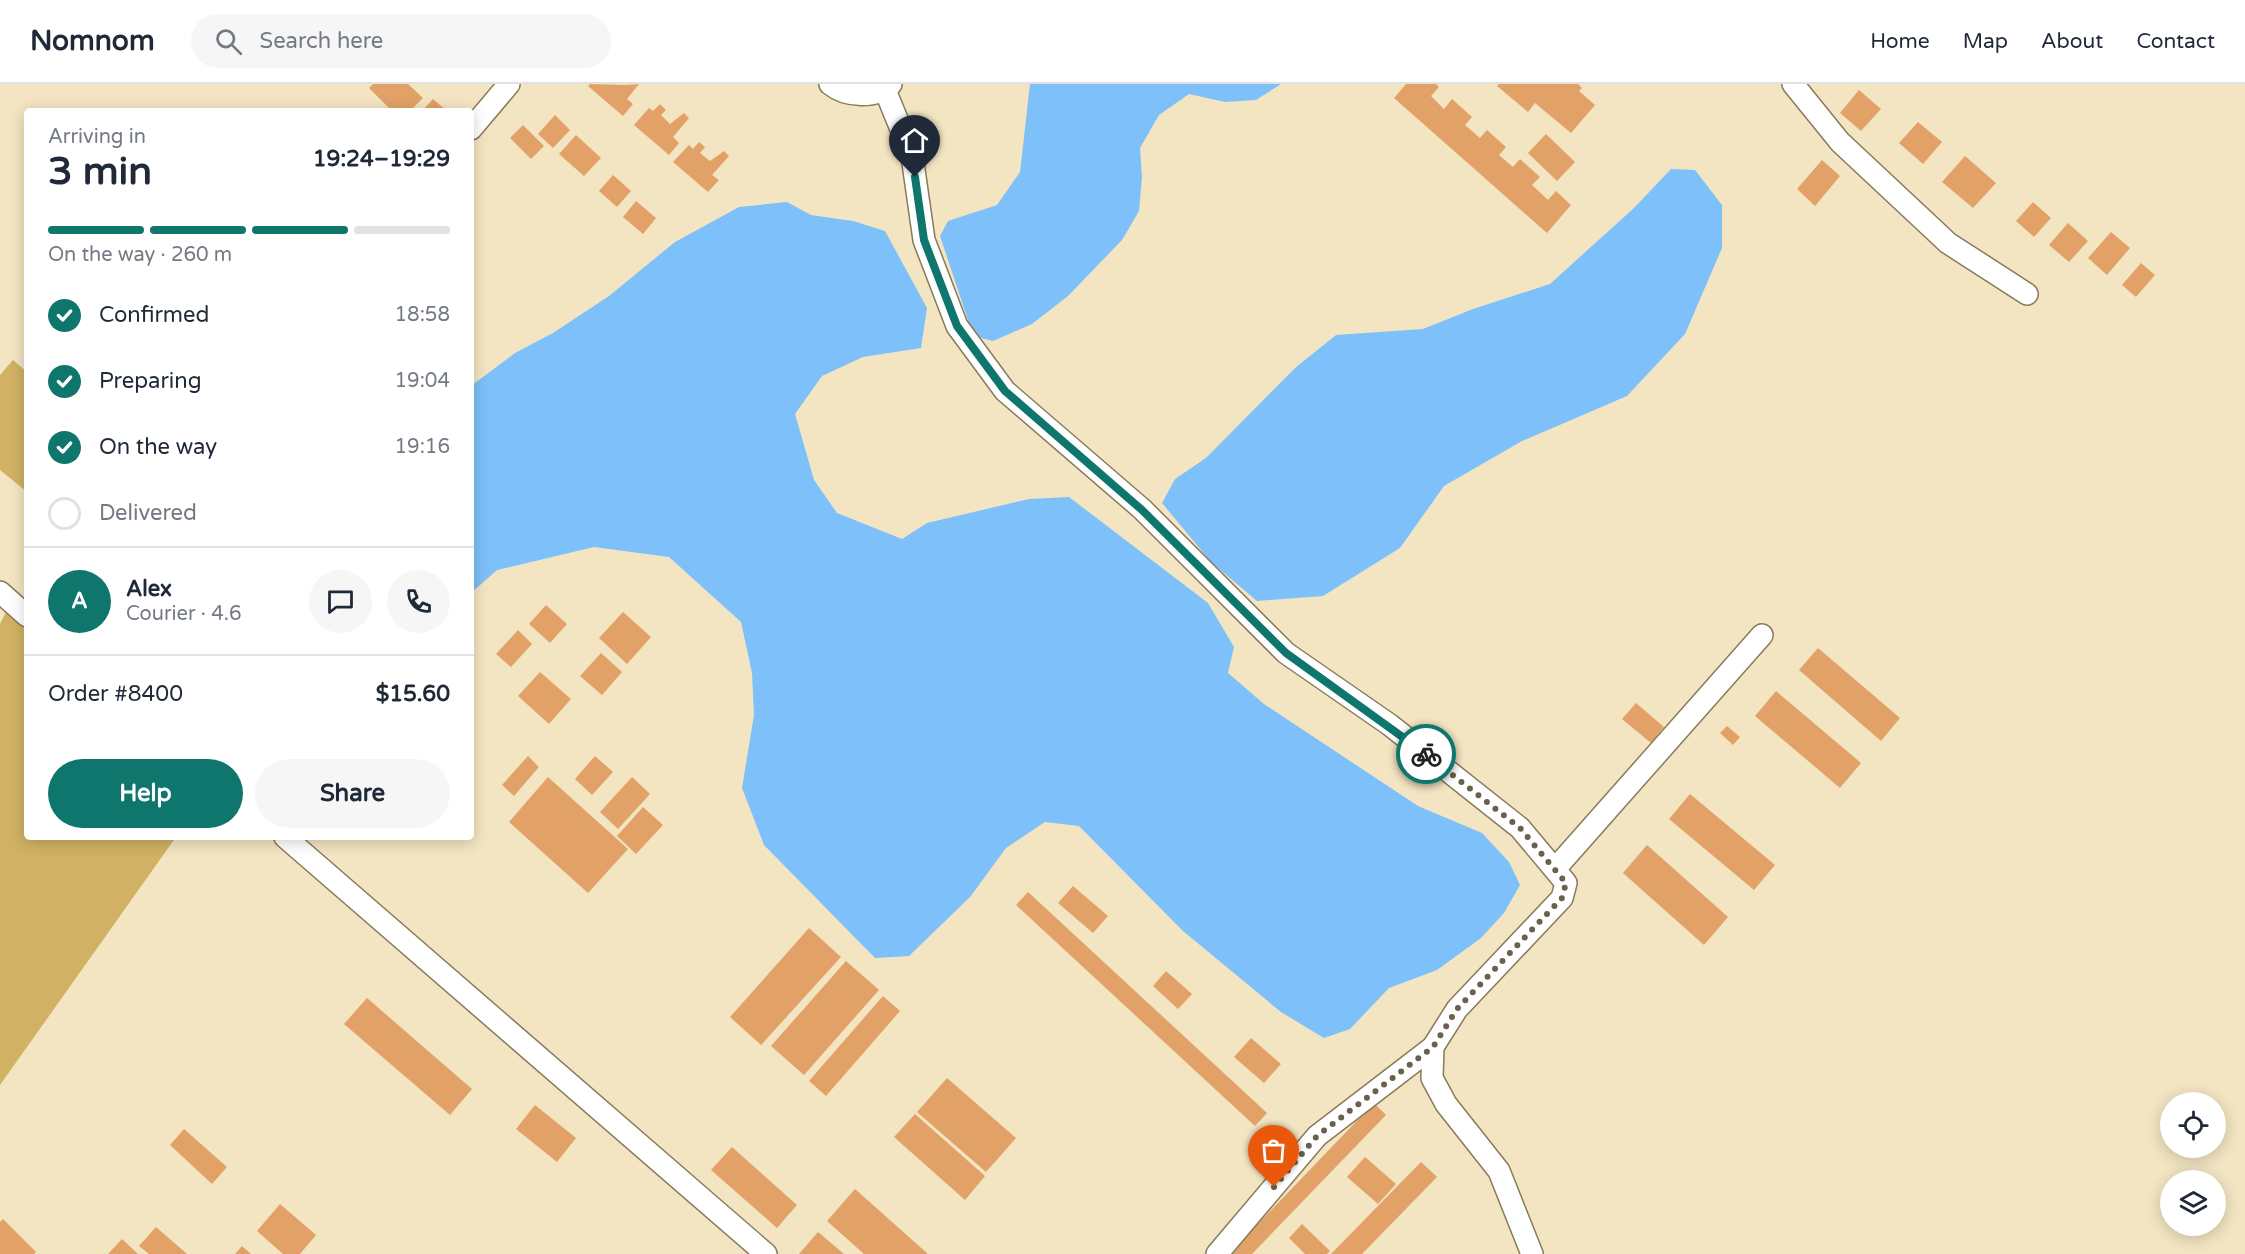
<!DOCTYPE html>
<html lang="en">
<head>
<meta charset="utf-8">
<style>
	:root { --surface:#fff; --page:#f6f6f7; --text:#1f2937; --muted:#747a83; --line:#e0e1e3; --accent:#0f766e }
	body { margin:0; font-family:"Varela Round",sans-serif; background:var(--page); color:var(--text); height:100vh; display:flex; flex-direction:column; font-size:22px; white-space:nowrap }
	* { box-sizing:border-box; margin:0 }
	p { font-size:20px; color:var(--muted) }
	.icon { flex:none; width:33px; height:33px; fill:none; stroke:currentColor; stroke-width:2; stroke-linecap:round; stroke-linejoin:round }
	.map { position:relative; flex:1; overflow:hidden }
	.panel { position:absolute; left:24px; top:24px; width:450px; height:732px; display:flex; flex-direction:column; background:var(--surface); border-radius:6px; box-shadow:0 3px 15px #0003 }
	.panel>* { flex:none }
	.controls { position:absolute; left:2160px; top:1008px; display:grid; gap:12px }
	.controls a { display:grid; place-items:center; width:66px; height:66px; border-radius:50%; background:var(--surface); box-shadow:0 3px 15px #0003; font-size:30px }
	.pin { position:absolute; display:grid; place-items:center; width:51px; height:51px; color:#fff; margin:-62px -26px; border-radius:50% 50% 50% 0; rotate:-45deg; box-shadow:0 0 6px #0007 }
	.pin .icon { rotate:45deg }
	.courier { position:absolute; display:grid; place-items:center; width:60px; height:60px; margin:-30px; border:4px solid #0f766e; border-radius:50%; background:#fff; color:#222; box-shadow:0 2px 8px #0007 }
	.headline em { font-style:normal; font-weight:800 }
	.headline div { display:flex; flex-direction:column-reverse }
	.headline { display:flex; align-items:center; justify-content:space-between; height:102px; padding:0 24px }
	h1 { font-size:39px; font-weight:800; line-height:45px }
	.bar { display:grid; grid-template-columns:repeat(4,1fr); gap:9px 6px; align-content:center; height:72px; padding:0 24px }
	.bar i { height:8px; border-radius:4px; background:var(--line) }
	.bar .on { background:var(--accent) }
	.bar p { grid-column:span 4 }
	.line { display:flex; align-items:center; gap:15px; padding:0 24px; border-top:2px solid var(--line) }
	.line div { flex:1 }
	.round { display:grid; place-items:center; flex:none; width:63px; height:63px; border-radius:32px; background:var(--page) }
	ol { padding:0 24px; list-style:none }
	li { display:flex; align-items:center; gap:18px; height:66px }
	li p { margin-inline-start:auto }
	li .icon { padding:6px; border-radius:50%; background:var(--accent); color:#fff; stroke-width:4 }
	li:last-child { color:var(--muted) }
	li i { width:33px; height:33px; border:3px solid var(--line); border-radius:50% }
	.primary-button { display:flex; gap:12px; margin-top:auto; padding:12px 24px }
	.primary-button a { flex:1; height:69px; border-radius:36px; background:var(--accent); color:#fff; font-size:24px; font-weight:800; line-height:69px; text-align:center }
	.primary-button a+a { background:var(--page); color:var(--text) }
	header { display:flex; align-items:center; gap:36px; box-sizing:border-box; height:84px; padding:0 30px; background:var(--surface); border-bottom:2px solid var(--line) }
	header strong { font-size:28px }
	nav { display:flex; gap:33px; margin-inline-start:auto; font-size:21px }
	.search { width:420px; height:54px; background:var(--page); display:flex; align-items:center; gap:15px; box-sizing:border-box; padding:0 21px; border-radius:33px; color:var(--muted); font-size:22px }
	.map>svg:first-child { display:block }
	.green { fill:#d1b264 }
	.water { fill:#7dc0fa }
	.building { fill:#e2a166 }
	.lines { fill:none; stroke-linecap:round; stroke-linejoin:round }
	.minor-casing { stroke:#887a5b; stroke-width:24 }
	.minor { stroke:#fff; stroke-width:21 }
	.done { stroke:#69614c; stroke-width:6; stroke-dasharray:0 10.8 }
	.route { stroke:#0f766e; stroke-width:8 }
</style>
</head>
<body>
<header>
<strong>Nomnom</strong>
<div class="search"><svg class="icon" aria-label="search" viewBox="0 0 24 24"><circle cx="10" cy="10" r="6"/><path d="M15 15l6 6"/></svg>Search here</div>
<nav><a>Home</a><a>Map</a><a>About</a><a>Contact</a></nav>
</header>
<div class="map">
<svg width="2245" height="1170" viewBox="0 0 2245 1170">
	<rect width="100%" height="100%" fill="#f3e5c2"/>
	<g class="green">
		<polygon points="13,276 27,288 27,408 0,386 0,291"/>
		<polygon points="11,518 27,532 27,753 176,753 0,1001 0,540"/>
	</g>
	<g class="water">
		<polygon points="1030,0 1281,0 1256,16 1225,18 1189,10 1159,31 1140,64 1142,93 1139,127 1122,156 1068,212 1032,240 993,257 981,254 971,245 940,152 948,137 997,121 1020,88"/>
		<polygon points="1671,85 1695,86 1722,121 1722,164 1685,250 1627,312 1522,357 1444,402 1400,464 1323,512 1257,517 1211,478 1162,419 1175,395 1206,374 1295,284 1336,251 1423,245 1473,225 1550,200 1634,124"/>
		<polygon points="787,118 811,131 853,137 885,147 927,224 921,264 863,273 822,292 795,330 814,396 837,429 902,455 927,439 1029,415 1069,413 1208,519 1234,563 1228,589 1264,620 1418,722 1482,749 1509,778 1520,801 1504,829 1481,854 1437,886 1389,904 1350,945 1324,954 1281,928 1183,847 1079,742 1045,738 1006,764 970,813 909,872 875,874 764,761 742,704 754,631 752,589 741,538 669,473 594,463 497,486 471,509 471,302 515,269 553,249 609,212 675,158 739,123"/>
	</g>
	<g class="building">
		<polygon points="373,0 408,0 423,14 410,27 392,27 369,4"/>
		<polygon points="590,0 624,1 639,0 627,15 633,20 623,32 588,2"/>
		<polygon points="1406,0 1436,0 1439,3 1431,12 1444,25 1452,15 1472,33 1465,41 1480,54 1487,46 1506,63 1499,71 1513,83 1520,75 1540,93 1532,101 1548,116 1556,107 1571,121 1547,149 1394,14"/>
		<polygon points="1499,0 1578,0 1582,4 1579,7 1595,21 1571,49 1535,19 1528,28 1497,2"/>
		<polygon points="1859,6 1881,25 1861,47 1840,29"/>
		<polygon points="433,15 447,27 422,27"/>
		<polygon points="660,20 666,26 661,31 670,40 684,29 689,34 673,53 679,59 669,71 634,41 649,24 653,27"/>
		<polygon points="555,31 570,46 553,64 538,50"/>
		<polygon points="1918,38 1942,58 1923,80 1899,59"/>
		<polygon points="523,41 544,62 531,75 510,54"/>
		<polygon points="1546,50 1575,78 1557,97 1528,69"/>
		<polygon points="576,51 601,74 584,92 559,70"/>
		<polygon points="699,58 705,63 700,69 710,77 724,67 729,72 712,91 719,96 708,108 673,78 689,61 693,65"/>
		<polygon points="1965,72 1996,99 1973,124 1942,98"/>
		<polygon points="1822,76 1840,92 1815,122 1797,105"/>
		<polygon points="613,91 631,107 617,123 599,107"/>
		<polygon points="636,117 656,134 643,150 623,133"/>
		<polygon points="2033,118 2051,134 2034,153 2016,137"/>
		<polygon points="2068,139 2088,157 2069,178 2049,161"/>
		<polygon points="2111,148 2130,164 2107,191 2088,174"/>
		<polygon points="2141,179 2155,191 2136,213 2122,201"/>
		<polygon points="546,521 567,540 550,559 529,540"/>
		<polygon points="623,528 651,553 627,580 599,554"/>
		<polygon points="518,546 532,560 511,583 496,570"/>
		<polygon points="1818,564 1900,634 1881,657 1799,586"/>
		<polygon points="601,569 622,588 602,611 580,592"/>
		<polygon points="540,588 571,615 549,640 518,612"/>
		<polygon points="1776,607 1861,679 1840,704 1755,632"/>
		<polygon points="1636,619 1664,643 1651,659 1622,635"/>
		<polygon points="1727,642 1740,653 1733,661 1720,649"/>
		<polygon points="528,672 539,683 514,712 502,701"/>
		<polygon points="595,672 613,688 592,711 575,695"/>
		<polygon points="548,693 628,765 588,809 509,738"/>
		<polygon points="632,693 650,710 618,745 600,728"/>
		<polygon points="1690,710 1775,781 1754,806 1669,735"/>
		<polygon points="643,723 663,741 636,770 617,752"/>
		<polygon points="1647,761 1728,833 1704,861 1623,789"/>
		<polygon points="1073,802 1108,832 1093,849 1058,819"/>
		<polygon points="1028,808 1267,1029 1255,1042 1016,821"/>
		<polygon points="809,844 841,873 761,961 730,933"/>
		<polygon points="846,877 879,906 804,991 771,962"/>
		<polygon points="1166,887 1192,910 1178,925 1153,902"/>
		<polygon points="883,912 900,927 826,1012 809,997"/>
		<polygon points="367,914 472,1005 450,1031 344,940"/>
		<polygon points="1251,954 1281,980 1264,999 1234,973"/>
		<polygon points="947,994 1016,1054 986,1088 917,1028"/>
		<polygon points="1374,1019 1386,1031 1252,1170 1229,1170"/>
		<polygon points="535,1021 576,1054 557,1078 516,1045"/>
		<polygon points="915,1030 985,1092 965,1116 894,1053"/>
		<polygon points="184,1045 227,1083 212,1100 170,1061"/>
		<polygon points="732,1063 797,1121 777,1144 711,1086"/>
		<polygon points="1365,1073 1396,1100 1378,1120 1347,1093"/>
		<polygon points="1421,1078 1437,1093 1362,1170 1331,1170"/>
		<polygon points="855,1105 928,1170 864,1170 827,1137"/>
		<polygon points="280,1120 316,1151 300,1170 283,1170 257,1147"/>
		<polygon points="3,1135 36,1168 34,1170 0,1170 0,1138"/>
		<polygon points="1302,1140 1330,1167 1327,1170 1305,1170 1289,1154"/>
		<polygon points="156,1143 187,1170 149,1170 139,1162"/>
		<polygon points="818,1148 844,1170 799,1170"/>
		<polygon points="122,1155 138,1170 108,1170"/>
		<polygon points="242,1162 251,1170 235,1170"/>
	</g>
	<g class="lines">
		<g class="minor-casing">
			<g id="minor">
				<path d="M830,0C846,13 876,15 891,0"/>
				<polyline points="1793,0 1840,58 1948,159 2027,210"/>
				<polyline points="885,6 912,72 924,156 957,242 1005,307 1142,425 1286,569 1390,641 1520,744 1566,799 1562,814 1457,925 1433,963 1432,994 1446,1020 1499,1087 1532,1170"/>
				<polyline points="471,45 509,0"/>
				<polyline points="0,508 27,532"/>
				<polyline points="285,753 766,1170"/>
				<polyline points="1555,785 1762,551"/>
				<polyline points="1217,1170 1317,1052 1433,963"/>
			</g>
		</g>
		<use href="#minor" class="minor"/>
	</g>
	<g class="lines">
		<polyline class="done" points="1274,1103 1317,1052 1433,963 1457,925 1562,814 1566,799 1520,744 1426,670"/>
		<polyline class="route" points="915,93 924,156 957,242 1005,307 1142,426 1286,569 1426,670"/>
	</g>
</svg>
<div class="controls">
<a><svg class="icon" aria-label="locate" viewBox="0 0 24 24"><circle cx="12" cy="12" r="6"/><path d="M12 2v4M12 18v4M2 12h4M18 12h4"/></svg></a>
<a><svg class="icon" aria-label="layers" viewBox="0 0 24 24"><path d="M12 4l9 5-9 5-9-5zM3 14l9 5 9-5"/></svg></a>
</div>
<div class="pin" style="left:1274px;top:1103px;background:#ea580c"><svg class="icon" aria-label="bag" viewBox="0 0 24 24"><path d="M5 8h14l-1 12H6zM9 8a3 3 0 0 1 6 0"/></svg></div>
<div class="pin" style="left:915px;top:93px;background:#1f2937"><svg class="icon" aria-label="home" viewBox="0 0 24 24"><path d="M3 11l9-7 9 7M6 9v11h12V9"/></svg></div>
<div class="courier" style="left:1426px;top:670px"><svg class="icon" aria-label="bike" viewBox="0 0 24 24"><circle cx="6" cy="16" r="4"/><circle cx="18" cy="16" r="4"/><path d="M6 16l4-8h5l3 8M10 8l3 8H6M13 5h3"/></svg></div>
<section class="panel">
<div class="headline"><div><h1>3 min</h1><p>Arriving in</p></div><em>19:24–19:29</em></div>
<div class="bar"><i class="on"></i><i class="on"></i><i class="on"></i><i></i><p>On the way · 260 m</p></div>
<ol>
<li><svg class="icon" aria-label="check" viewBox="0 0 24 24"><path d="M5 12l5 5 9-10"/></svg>Confirmed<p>18:58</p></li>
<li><svg class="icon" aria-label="check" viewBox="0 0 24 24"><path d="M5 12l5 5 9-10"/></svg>Preparing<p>19:04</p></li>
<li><svg class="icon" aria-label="check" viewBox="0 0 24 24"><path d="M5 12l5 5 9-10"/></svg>On the way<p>19:16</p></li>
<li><i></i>Delivered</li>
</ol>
<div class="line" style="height:108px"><b class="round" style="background:var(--accent);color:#fff">A</b><div><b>Alex</b><p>Courier · 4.6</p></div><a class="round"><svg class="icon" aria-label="chat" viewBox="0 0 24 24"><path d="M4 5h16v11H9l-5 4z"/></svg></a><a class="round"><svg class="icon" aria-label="phone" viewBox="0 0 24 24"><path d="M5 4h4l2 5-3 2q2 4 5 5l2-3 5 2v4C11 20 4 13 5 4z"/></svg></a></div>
<div class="line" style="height:78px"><div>Order #8400</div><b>$15.60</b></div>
<div class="primary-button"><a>Help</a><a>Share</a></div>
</section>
</div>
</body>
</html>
